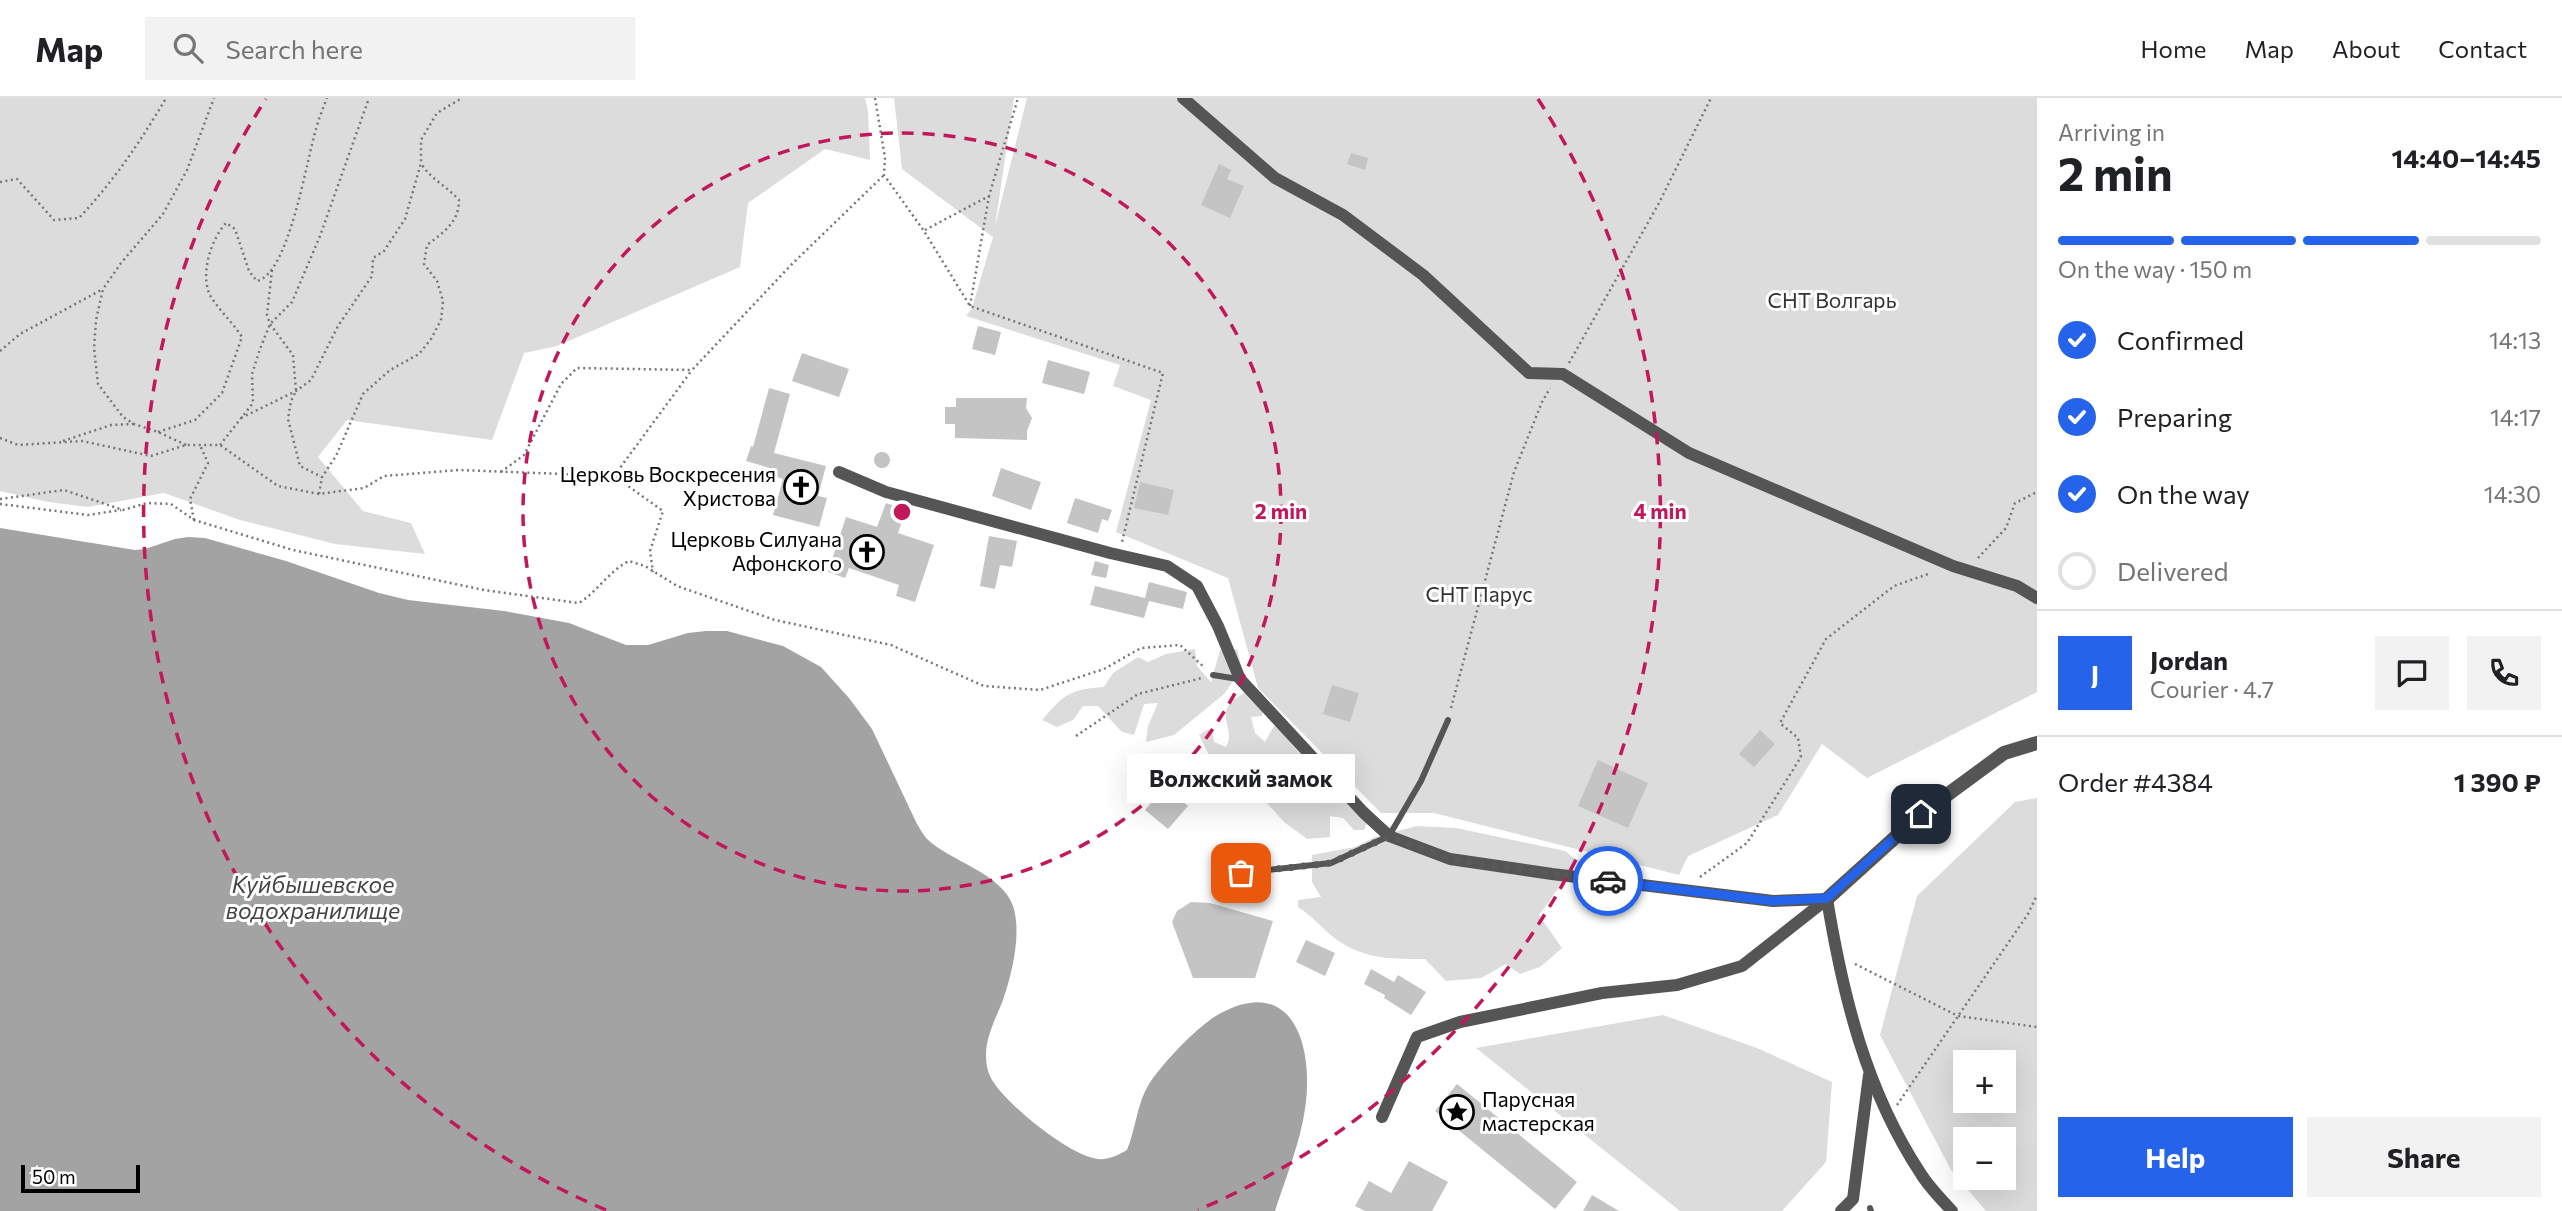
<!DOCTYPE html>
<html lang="en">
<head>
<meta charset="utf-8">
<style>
	:root { --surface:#fff; --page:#f2f2f2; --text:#202124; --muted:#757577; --line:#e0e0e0; --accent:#2563eb }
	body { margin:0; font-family:Commissioner,sans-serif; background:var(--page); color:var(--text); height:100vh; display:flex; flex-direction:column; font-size:26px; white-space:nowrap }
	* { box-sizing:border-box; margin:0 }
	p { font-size:23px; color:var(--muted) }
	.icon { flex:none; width:38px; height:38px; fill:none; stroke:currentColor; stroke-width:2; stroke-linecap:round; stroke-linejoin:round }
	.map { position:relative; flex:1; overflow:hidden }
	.details { display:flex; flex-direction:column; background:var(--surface); width:525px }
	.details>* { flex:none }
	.fabs { position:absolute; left:1953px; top:952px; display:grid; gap:14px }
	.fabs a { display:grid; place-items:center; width:63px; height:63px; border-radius:0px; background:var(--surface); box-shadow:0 7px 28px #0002; font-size:35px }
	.scale { position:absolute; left:21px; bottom:18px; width:119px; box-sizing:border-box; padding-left:7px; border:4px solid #000; border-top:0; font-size:19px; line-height:24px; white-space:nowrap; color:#000; -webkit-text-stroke:5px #fff; paint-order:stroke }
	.pin { position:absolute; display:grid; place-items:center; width:60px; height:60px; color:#fff; margin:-30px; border-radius:14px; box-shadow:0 4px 10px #0006 }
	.courier { position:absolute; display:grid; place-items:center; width:70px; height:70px; margin:-35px; border:5px solid #2563eb; border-radius:50%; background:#fff; color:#222; box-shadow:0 2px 9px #0007 }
	.bubble { position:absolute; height:49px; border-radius:0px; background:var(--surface); box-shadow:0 7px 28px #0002; font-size:23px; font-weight:700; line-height:49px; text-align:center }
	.summary em { font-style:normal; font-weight:700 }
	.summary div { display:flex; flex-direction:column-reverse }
	.summary { display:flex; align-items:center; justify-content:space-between; height:119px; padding:0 21px }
	h1 { font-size:46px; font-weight:700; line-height:52px }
	.bar { display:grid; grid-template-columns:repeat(4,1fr); gap:10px 7px; align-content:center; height:84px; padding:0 21px }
	.bar i { height:9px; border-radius:5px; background:var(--line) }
	.bar .on { background:var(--accent) }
	.bar p { grid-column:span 4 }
	.line { display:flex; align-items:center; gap:18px; padding:0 21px; border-top:2px solid var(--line) }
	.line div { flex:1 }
	.round { display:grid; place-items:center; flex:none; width:74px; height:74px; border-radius:0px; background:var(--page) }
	ol { padding:0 21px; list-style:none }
	li { display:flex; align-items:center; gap:21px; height:77px }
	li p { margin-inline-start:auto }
	li .icon { padding:7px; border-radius:50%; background:var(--accent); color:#fff; stroke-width:4 }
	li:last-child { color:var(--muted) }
	li i { width:38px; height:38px; border:4px solid var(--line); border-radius:50% }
	.primary-button { display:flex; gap:14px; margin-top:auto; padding:14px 21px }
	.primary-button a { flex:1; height:80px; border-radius:0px; background:var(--accent); color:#fff; font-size:28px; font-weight:700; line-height:80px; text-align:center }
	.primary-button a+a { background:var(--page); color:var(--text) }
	header { display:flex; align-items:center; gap:42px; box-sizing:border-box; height:98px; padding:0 35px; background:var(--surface); border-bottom:2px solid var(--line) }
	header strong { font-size:33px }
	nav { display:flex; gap:38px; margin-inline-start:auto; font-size:24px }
	.search { width:490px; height:63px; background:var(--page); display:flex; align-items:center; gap:18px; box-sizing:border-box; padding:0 24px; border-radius:0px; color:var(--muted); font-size:26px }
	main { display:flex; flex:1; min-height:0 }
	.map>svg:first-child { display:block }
	.green { fill:#dcdcdc; fill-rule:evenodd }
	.water { fill:#a3a3a3 }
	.building { fill:#c4c4c4 }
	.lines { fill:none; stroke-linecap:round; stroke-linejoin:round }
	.path { stroke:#777; stroke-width:2.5; stroke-dasharray:2 3.5; stroke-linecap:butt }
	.service { stroke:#555; stroke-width:6 }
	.minor { stroke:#555; stroke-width:12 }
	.tertiary { stroke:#555; stroke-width:14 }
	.done { stroke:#595959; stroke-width:7; stroke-dasharray:0 12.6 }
	.route { stroke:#2563eb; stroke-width:9 }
	.ring { fill:none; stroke:#c2185b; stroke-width:3.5; stroke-dasharray:12 9 }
	.labels { text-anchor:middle; stroke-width:6; stroke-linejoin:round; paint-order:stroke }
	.park-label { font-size:21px; fill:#333; stroke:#fff }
	.poi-label { font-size:21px; fill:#000; stroke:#fff; text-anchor:end }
	.water-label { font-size:23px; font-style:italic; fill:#444; stroke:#fff }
	.centre { fill:#c2185b; stroke:#fff; stroke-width:3.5 }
	.ring-label { font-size:21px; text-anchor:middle; font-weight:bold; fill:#c2185b; stroke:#fff; stroke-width:6; stroke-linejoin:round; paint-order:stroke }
</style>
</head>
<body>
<header>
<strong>Map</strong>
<div class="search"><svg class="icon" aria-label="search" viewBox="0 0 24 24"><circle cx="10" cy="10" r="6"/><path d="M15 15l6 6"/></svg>Search here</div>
<nav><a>Home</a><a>Map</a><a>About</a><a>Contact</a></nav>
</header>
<main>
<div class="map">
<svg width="2037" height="1113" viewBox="0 0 2037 1113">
	<rect width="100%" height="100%" fill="#fff"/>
	<g class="green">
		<polygon points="0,0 865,0 868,13 870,62 825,51 748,105 740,169 557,248 524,255 492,342 347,322 318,359 363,413 411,425 425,456 335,446 240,422 164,395 88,409 48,404 0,393"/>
		<polygon points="894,0 1014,0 995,128 1027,0 2037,0 2037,594 1867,680 1822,646 1778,717 1688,758 1679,777 1434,715 1381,715 1258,590 1228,480 1116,434 1151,302 1113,288 1120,267 966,218 972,210 993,139 902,71"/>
		<path d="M1195,551L1197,568L1211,584L1220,552L1237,551L1242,571L1224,596L1174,637L1146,644L1148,628L1158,605L1144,606L1134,637L1122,634L1098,608H1083L1073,622L1057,629L1042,622C1064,597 1069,591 1104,589L1113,575L1138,559L1148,564L1166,556Z"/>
		<path d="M1246,594L1264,602L1262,618L1251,619L1255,635L1265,644L1274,628L1283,630L1292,647L1319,676L1351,693L1372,714L1364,732H1354L1343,720L1330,718V739L1307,741L1284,724L1255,692L1215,669L1199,637L1207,632H1212L1214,644L1226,649C1238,628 1207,615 1246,594Z"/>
		<path d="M2037,700V1113H1986L1951,1072L1880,937L1917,798L2015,704ZM1965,964H2004V1003H1965ZM1965,1041H2004V1080H1965Z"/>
		<path d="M1417,728L1456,730L1565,753L1578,763L1539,817L1562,850L1540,869L1520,876L1506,866L1481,880L1446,883L1425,861C1393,861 1369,862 1340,844C1325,834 1314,819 1298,809V802L1321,799L1312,784V757L1355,749L1375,739Z"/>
		<polygon points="1663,917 1757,950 1832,984 1826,1064 1782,1113 1680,1113 1476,950"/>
	</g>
	<path class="water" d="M0,430L135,452L145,451L175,441L188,439L205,440L286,463L379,495L408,502L504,513L569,525L626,547H648L688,535L706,533H727L783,548L821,569L849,600L872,631L917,726C920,731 923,736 926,740C949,763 1002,775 1013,808C1022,835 1012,876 1003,902C996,920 986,938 986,957C986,964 987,972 990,978C1001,1003 1071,1059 1098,1061C1109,1062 1118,1057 1127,1052C1136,1030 1137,1005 1149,986C1162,966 1199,926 1221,915C1284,881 1309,933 1307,989C1306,1031 1288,1073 1275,1113H0Z"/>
	<g class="building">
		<polygon points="1351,55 1368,60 1365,72 1347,66"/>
		<polygon points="1219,66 1231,72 1227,81 1244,88 1230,120 1201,107"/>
		<polygon points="978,228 1001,234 995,257 972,251"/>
		<polygon points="802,255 849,271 839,299 792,283"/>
		<polygon points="1048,262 1090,274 1084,296 1042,285"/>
		<polygon points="769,290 790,296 774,355 826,368 818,398 827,400 819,429 773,417 783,381 771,377 773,371 746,363 751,348 753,349"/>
		<polygon points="956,300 1027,300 1026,310 1032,320 1027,333 1027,342 955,340 955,326 945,326 945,309 956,309"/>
		<circle cx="882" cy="362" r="8"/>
		<polygon points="1001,370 1041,384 1031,412 992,398"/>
		<polygon points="1140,384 1174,392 1168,417 1134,410"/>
		<polygon points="1075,400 1112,412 1108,423 1102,421 1098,435 1067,425"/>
		<polygon points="886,405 906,412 898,435 934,447 915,504 896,498 899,487 849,470 845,480 828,474 846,419 877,429"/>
		<polygon points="989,438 1017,443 1012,469 1000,467 995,491 980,488"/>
		<polygon points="1095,463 1109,467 1106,480 1091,477"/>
		<polygon points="1149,484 1187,494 1183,511 1149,503 1144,520 1090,507 1095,488 1145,500"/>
		<polygon points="1332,587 1359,595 1350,624 1323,616"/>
		<polygon points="1760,632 1775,646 1754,669 1739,656"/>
		<polygon points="1598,662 1648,685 1628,730 1578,708"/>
		<polygon points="1164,689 1188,708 1168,731 1145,712"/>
		<polygon points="1191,804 1210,805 1273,823 1255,880 1193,880 1172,824 1177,813"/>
		<polygon points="1306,842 1335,855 1325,878 1296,864"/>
		<polygon points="1371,871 1394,884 1398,877 1426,894 1411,917 1384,900 1385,897 1364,886"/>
		<polygon points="1457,986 1577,1084 1555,1111 1435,1013"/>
		<polygon points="1409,1063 1448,1084 1432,1113 1365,1113 1355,1108 1369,1083 1391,1095"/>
		<polygon points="1592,1097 1619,1113 1583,1113"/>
	</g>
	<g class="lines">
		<g class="path">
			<polyline points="875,0 885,60 884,77 924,133 970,208 1163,275 1122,444"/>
			<path d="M0,84L17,81L54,122L79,120C113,84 141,43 166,0"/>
			<polyline points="925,132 989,98 1018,0"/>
			<path d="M272,172L267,217L270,226L293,257L296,293L291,303L288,321L300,368L322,379L336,358L363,296L390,272L419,256L431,241L441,222L443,203L437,183L424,166L427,147C444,134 459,124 459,102C447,88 430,81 421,65"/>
			<polyline points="970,208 989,98"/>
			<polyline points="0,253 20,236 103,191"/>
			<polyline points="1569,265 1659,105 1711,0"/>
			<polyline points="241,320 296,293 311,282 338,228 372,178 373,160 384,153 405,121 421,65 421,42 437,15 462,0"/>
			<path d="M158,334L195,322L222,295L242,239C233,225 220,213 211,199C199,178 211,141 226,125L235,131L249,173L257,183C289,176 307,60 316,31C319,20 323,10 327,0"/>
			<polyline points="0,340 18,347 82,343 151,358 186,347 220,347 278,388 319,396 364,390 384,378 459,372 614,378 663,413 650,453 653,474"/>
			<polyline points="63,343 111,327 134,326"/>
			<polyline points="186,347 158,334 134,326 123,319 98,286 94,250 96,222 103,191 121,165 163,116 187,72 214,0"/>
			<polyline points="220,347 253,305 252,276 260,251 270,226 292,204 320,138 369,0"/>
			<polyline points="501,374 524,357 561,286 577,270 692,272 790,168 883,78"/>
			<polyline points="614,378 692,272"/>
			<polyline points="319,396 322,379"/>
			<path d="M0,401L64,392L123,412L147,405L171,406L194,422L293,452L484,492L579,505C598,493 609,473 629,463L645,468L677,488L775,522L891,547L984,588L1040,592L1104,571L1141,550L1180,547L1205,570"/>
			<polyline points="0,406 88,417 121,412"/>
			<polyline points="194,422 190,401 208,365 200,347"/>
			<polyline points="1978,460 2006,430 2015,405 2037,394"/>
			<polyline points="1451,610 1514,374 1542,304 1550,290"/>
			<polyline points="1076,638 1138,596 1202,580"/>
			<polyline points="1700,779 1747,745 1801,659 1798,640 1780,625 1826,541 1894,488 1931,475"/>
			<polyline points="1855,866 1958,918 2037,929"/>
			<polyline points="1897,1007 2028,816 2037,797"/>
		</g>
		<g class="service">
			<polyline points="1213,577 1238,581"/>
			<polyline points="1241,775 1331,765 1389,738 1421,683 1448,622"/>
			<polyline points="1870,1110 1871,1113"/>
		</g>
		<g class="minor">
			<polyline points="1183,0 1275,80 1343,117 1423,177 1529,275 1563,276 1689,355 1953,468 2017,488 2037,500"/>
			<polyline points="839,374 886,394 1110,455 1167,468 1197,488 1218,528 1240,581 1363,714 1389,738 1450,761 1552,776 1773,803 1827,801"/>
			<path d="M1827,801C1843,898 1866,993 1921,1076C1929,1089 1941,1101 1952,1113"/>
			<polyline points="1382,1019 1417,939 1460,924 1602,895 1677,887 1742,868 1827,801"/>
			<polyline points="1841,1113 1853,1101 1869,977"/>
		</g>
		<polyline class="tertiary" points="1827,801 1921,716 2004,655 2037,645"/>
	</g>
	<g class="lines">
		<polyline class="done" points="1241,775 1331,765 1389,738 1450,761 1608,783"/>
		<polyline class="route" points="1608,783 1773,803 1827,800 1921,716"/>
	</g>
	<g class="ring">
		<circle cx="902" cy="414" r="379"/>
		<path d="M606 1112A758 758 0 0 1 266 1M1538 1A758 758 0 0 1 1198 1112"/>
	</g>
	<defs>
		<g id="church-ring" transform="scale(1.75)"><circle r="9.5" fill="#fff" stroke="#000" stroke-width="1.5"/><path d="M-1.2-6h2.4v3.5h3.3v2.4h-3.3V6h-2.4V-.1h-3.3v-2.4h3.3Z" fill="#000"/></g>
		<g id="sight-ring" transform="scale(1.75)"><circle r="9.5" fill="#fff" stroke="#000" stroke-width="1.5"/><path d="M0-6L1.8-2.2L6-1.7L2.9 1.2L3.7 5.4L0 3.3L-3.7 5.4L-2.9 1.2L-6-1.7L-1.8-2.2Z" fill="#000"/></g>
	</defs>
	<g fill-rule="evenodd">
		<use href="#church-ring" x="801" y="389"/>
		<use href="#church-ring" x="867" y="454"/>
		<use href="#sight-ring" x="1457" y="1014"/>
	</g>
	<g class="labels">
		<g class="park-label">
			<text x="1832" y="210">СНТ Волгарь</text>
			<text x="1479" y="504">СНТ Парус</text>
		</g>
		<g class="poi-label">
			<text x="776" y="384">Церковь Воскресения<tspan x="776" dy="24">Христова</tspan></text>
			<text x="842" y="449">Церковь Силуана<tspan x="842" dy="24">Афонского</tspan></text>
			<text x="1482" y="1009" text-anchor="start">Парусная<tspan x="1482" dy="24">мастерская</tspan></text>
		</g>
		<g class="water-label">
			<text x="313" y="795">Куйбышевское<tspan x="313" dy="26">водохранилище</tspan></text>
		</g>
	</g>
	<circle cx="902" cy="414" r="10" class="centre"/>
	<g class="ring-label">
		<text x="1281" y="421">2 min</text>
		<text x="1660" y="421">4 min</text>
	</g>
</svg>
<div class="fabs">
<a>+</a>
<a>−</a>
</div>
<div class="scale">50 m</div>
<div class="pin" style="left:1241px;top:775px;background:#ea580c"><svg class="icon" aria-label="bag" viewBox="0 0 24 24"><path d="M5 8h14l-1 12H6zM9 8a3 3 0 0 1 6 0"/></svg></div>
<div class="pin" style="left:1921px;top:716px;background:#1f2937"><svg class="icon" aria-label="home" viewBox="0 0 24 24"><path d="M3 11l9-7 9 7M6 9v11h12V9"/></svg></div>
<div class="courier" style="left:1608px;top:783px"><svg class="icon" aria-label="car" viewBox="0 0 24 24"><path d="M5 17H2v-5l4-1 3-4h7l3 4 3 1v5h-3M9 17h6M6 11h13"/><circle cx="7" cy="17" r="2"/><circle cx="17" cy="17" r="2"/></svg></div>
<div class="bubble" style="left:1127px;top:656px;width:228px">Волжский замок</div>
</div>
<section class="details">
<div class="summary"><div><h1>2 min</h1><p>Arriving in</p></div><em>14:40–14:45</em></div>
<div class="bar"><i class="on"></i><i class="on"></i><i class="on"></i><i></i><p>On the way · 150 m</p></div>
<ol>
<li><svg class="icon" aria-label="check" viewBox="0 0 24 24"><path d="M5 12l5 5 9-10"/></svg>Confirmed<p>14:13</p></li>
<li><svg class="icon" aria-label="check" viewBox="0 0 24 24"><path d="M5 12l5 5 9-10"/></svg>Preparing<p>14:17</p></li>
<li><svg class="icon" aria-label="check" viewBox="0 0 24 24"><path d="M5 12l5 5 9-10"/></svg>On the way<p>14:30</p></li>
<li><i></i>Delivered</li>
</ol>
<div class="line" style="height:126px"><b class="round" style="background:var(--accent);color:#fff">J</b><div><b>Jordan</b><p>Courier · 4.7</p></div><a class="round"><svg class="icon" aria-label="chat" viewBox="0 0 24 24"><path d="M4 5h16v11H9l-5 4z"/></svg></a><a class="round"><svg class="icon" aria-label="phone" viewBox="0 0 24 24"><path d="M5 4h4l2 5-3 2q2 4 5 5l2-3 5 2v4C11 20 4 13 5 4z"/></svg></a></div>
<div class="line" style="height:91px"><div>Order #4384</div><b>1 390 ₽</b></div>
<div class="primary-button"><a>Help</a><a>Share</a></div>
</section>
</main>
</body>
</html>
